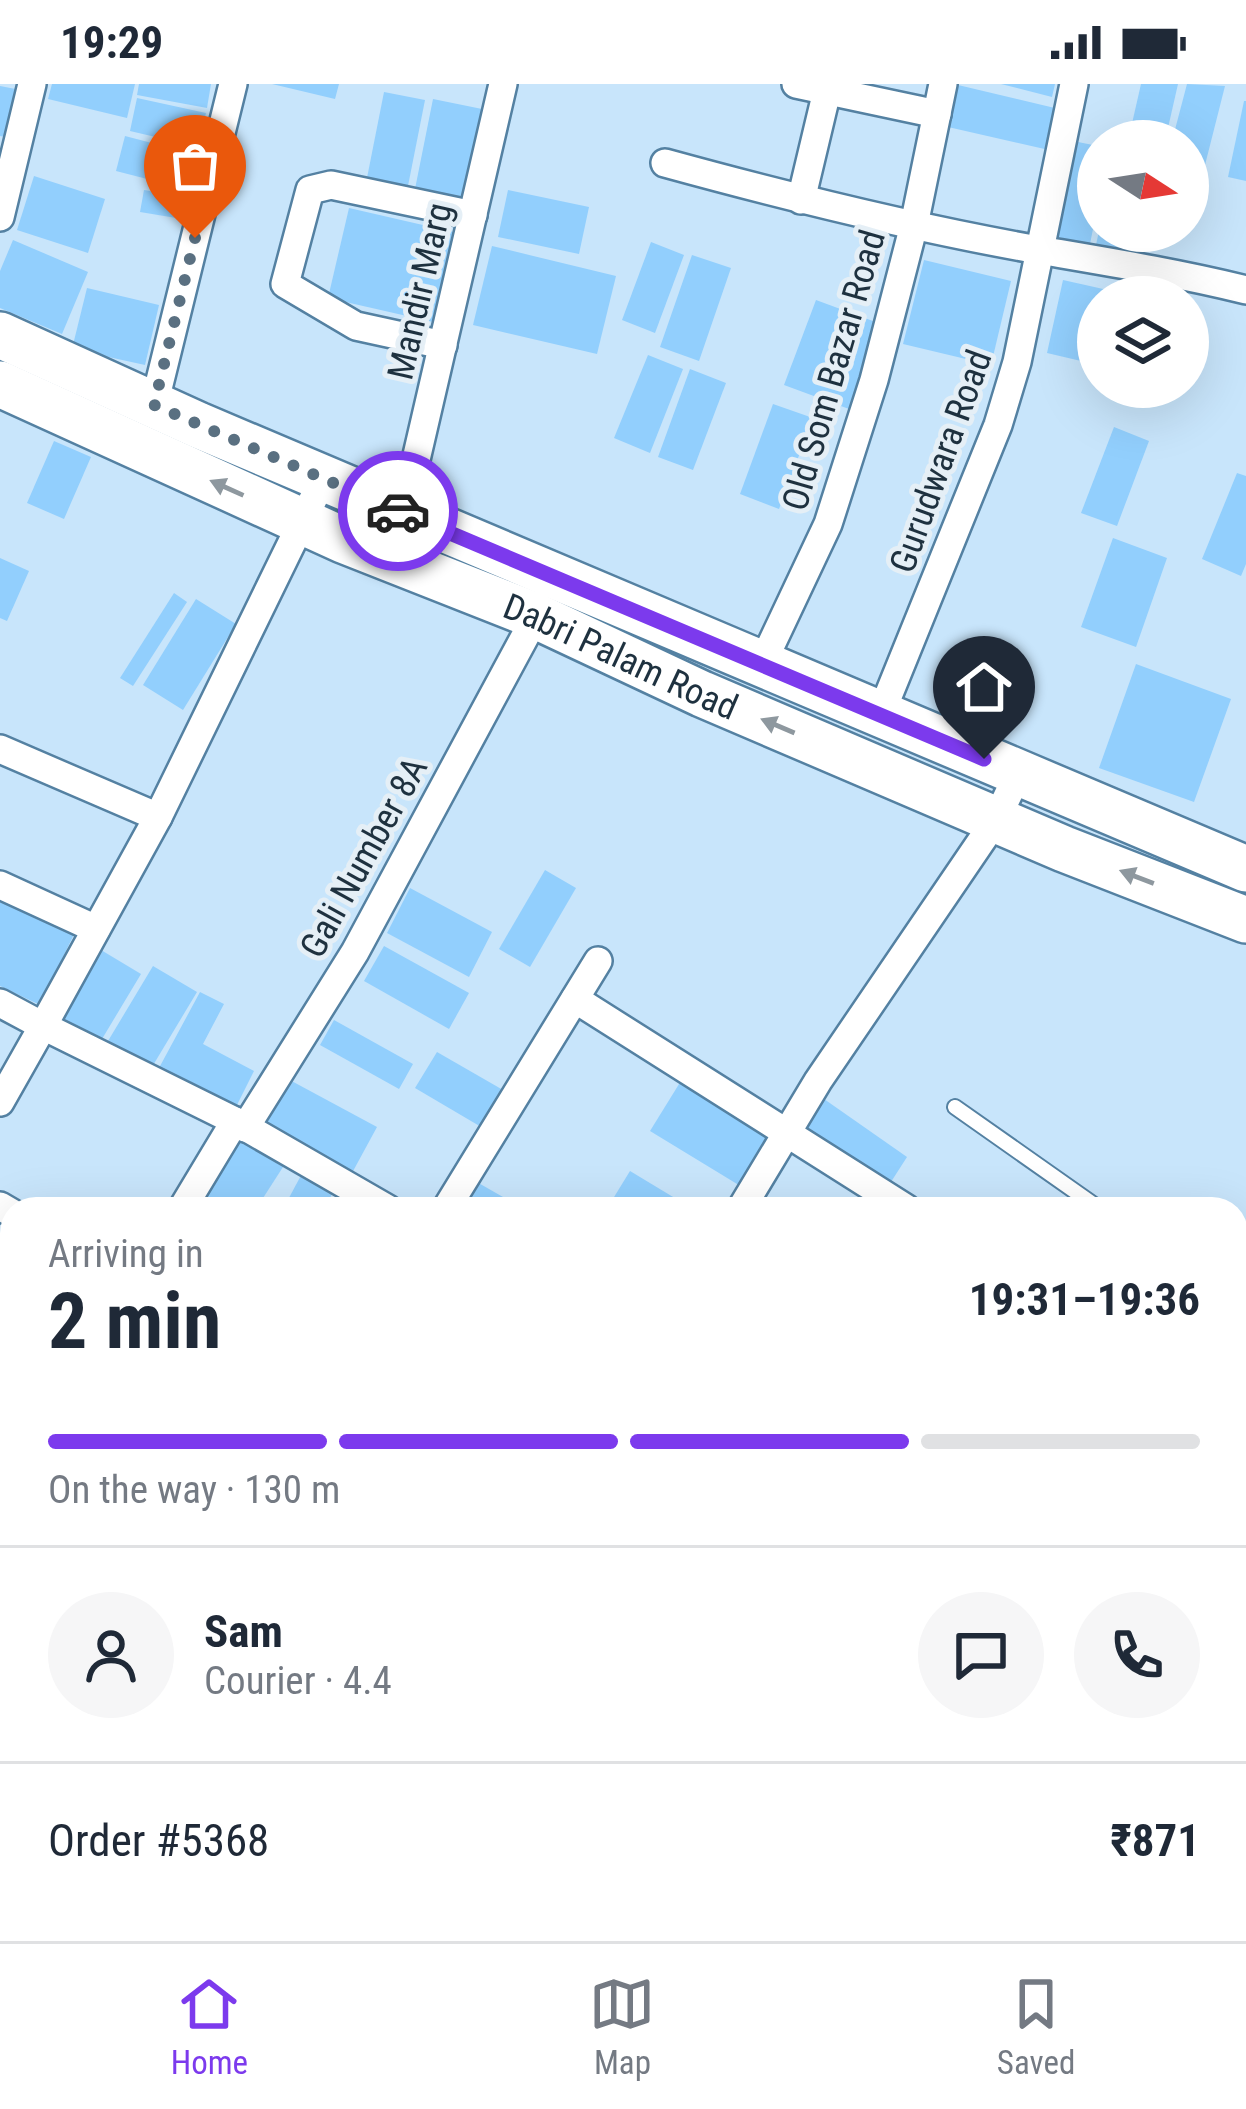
<!DOCTYPE html>
<html lang="en">
<head>
<meta charset="utf-8">
<style>
	:root { --surface:#fff; --page:#f6f6f7; --text:#1f2937; --muted:#747a83; --line:#e0e1e3; --accent:#7c3aed }
	body { margin:0; font-family:"Roboto Condensed",sans-serif; background:var(--page); color:var(--text); height:100vh; display:flex; flex-direction:column; font-size:45px; white-space:nowrap }
	* { box-sizing:border-box; margin:0 }
	p { font-size:39px; color:var(--muted) }
	.icon { flex:none; width:66px; height:66px; fill:none; stroke:currentColor; stroke-width:2; stroke-linecap:round; stroke-linejoin:round }
	.map { position:relative; flex:1; overflow:hidden }
	.side { position:absolute; left:0px; top:1113px; width:1248px; height:744px; display:flex; flex-direction:column; background:var(--surface); border-radius:36px 36px 0 0; box-shadow:0 12px 48px #0002 }
	.side>* { flex:none }
	.needle { width:78px; rotate:102deg }
	.buttons { position:absolute; left:1077px; top:36px; display:grid; gap:24px }
	.buttons a { display:grid; place-items:center; width:132px; height:132px; border-radius:50%; background:var(--surface); box-shadow:0 12px 48px #0002; font-size:60px }
	.pin { position:absolute; display:grid; place-items:center; width:102px; height:102px; color:#fff; margin:-123px -51px; border-radius:50% 50% 50% 0; rotate:-45deg; box-shadow:0 0 12px #0007 }
	.pin .icon { rotate:45deg }
	.courier { position:absolute; display:grid; place-items:center; width:120px; height:120px; margin:-60px; border:9px solid #7c3aed; border-radius:50%; background:#fff; color:#222; box-shadow:0 3px 15px #0007 }
	.summary em { font-style:normal; font-weight:700 }
	.summary div { display:flex; flex-direction:column-reverse }
	.summary { display:flex; align-items:center; justify-content:space-between; height:204px; padding:0 48px }
	h1 { font-size:78px; font-weight:700; line-height:90px }
	.bar { display:grid; grid-template-columns:repeat(4,1fr); gap:18px 12px; align-content:center; height:144px; padding:0 48px }
	.bar i { height:15px; border-radius:9px; background:var(--line) }
	.bar .current { background:var(--accent) }
	.bar p { grid-column:span 4 }
	.line { display:flex; align-items:center; gap:30px; padding:0 48px; border-top:3px solid var(--line) }
	.line div { flex:1 }
	.round { display:grid; place-items:center; flex:none; width:126px; height:126px; border-radius:63px; background:var(--page) }
	.status { display:flex; justify-content:space-between; align-items:center; height:84px; padding:0 60px; background:var(--surface); direction:ltr }
	.status svg { height:33px; fill:currentColor }
	.tab-bar { display:flex; justify-content:space-around; align-items:center; height:168px; border-top:3px solid var(--line); background:var(--surface); font-size:33px; color:var(--muted) }
	.tab-bar a { display:grid; justify-items:center; gap:6px }
	.tab-bar .current { color:var(--accent) }
	.map>svg:first-child { display:block }
	.building { fill:#92cffd }
	.lines { fill:none; stroke-linecap:round; stroke-linejoin:round }
	.service-casing { stroke:#5481a2; stroke-width:18 }
	.minor-casing { stroke:#5481a2; stroke-width:32 }
	.tertiary-casing { stroke:#5481a2; stroke-width:40 }
	.primary-casing { stroke:#5481a2; stroke-width:50 }
	.service { stroke:#fff; stroke-width:14 }
	.minor { stroke:#fff; stroke-width:27 }
	.tertiary { stroke:#fff; stroke-width:36 }
	.primary { stroke:#fff; stroke-width:45 }
	.oneway { fill:#8e989f }
	.done { stroke:#5a7081; stroke-width:12; stroke-dasharray:0 21.6 }
	.route { stroke:#7c3aed; stroke-width:15 }
	.labels { text-anchor:middle; stroke-width:10; stroke-linejoin:round; paint-order:stroke }
	.street-label { font-size:36px; fill:#1e313f; stroke:#e5eff6 }
</style>
</head>
<body>
<div class="status"><b>19:29</b><svg viewBox="0 0 49 12"><path d="M0 12V9h3v3zM5 12V6h3v6zM10 12V3h3v9zM15 12V0h3v12zM26 1h20v11H26zM47 4h2v5h-2z"/></svg></div>
<div class="map">
<svg width="1246" height="1857" viewBox="0 0 1246 1857">
	<rect width="100%" height="100%" fill="#c8e5fb"/>
	<g class="building">
		<polygon points="52,0 135,0 127,34 48,15"/>
		<polygon points="139,0 211,0 207,24 137,11"/>
		<polygon points="272,0 339,0 335,15"/>
		<polygon points="1001,0 1055,0 1052,13"/>
		<polygon points="1141,0 1178,0 1165,57 1128,57"/>
		<polygon points="1187,0 1225,2 1205,81 1188,77 1188,57 1172,57"/>
		<polygon points="958,1 1059,25 1049,66 948,43"/>
		<polygon points="0,2 26,7 16,55 0,52"/>
		<polygon points="384,8 425,16 407,107 366,99"/>
		<polygon points="137,14 206,29 198,63 130,47"/>
		<polygon points="433,15 487,26 468,121 414,110"/>
		<polygon points="1244,17 1246,17 1246,97 1228,93"/>
		<polygon points="125,52 198,71 190,106 116,87"/>
		<polygon points="1078,58 1098,62 1098,120 1089,165 1057,158"/>
		<polygon points="34,92 105,115 88,169 17,146"/>
		<polygon points="144,106 185,113 182,135 140,128"/>
		<polygon points="508,106 589,123 579,170 498,153"/>
		<polygon points="349,124 462,150 442,240 328,214"/>
		<polygon points="1099,147 1135,147 1129,177 1094,170"/>
		<polygon points="13,156 88,188 62,250 0,224 0,187"/>
		<polygon points="651,158 684,171 655,249 622,236"/>
		<polygon points="492,162 616,192 597,270 473,241"/>
		<polygon points="692,171 731,184 699,277 660,263"/>
		<polygon points="924,176 1011,197 991,281 903,260"/>
		<polygon points="1063,196 1130,211 1098,213 1098,281 1047,269"/>
		<polygon points="87,204 159,221 145,281 72,265"/>
		<polygon points="816,216 881,240 849,325 784,301"/>
		<polygon points="648,271 683,285 650,369 614,354"/>
		<polygon points="690,285 726,299 693,386 658,373"/>
		<polygon points="773,320 813,334 779,425 740,410"/>
		<polygon points="1114,343 1149,357 1117,442 1081,429"/>
		<polygon points="54,357 91,373 64,435 27,419"/>
		<polygon points="1237,389 1246,392 1246,480 1241,492 1202,475"/>
		<polygon points="1113,454 1167,474 1136,563 1081,543"/>
		<polygon points="0,474 29,487 7,537 0,534"/>
		<polygon points="174,509 187,518 133,602 120,594"/>
		<polygon points="196,515 236,540 183,626 143,601"/>
		<polygon points="1136,580 1231,615 1194,718 1099,684"/>
		<polygon points="545,786 576,804 530,883 499,865"/>
		<polygon points="410,804 492,848 469,893 387,849"/>
		<polygon points="0,807 77,844 40,921 0,902"/>
		<polygon points="384,862 469,909 449,945 364,897"/>
		<polygon points="96,863 141,890 99,960 54,933"/>
		<polygon points="153,882 197,908 152,983 108,957"/>
		<polygon points="200,908 224,920 203,960 254,987 235,1025 159,984"/>
		<polygon points="334,936 413,980 399,1005 320,961"/>
		<polygon points="437,968 510,1010 488,1047 415,1004"/>
		<polygon points="684,992 776,1048 742,1103 650,1047"/>
		<polygon points="286,994 377,1043 352,1089 261,1040"/>
		<polygon points="824,1015 907,1073 889,1101 805,1043"/>
		<polygon points="239,1054 283,1083 256,1125 219,1125 201,1114"/>
		<polygon points="305,1084 337,1101 324,1125 283,1125"/>
		<polygon points="630,1087 693,1125 623,1125 611,1118"/>
		<polygon points="475,1097 524,1125 459,1125"/>
		<polygon points="0,1289 12,1297 12,1339 0,1358"/>
		<polygon points="7,1489 12,1492 12,1548 0,1567 0,1500"/>
		<polygon points="677,1845 723,1845 714,1857 693,1857"/>
	</g>
	<g class="lines">
		<g class="service-casing">
			<g id="service">
				<polyline points="955,1023 1100,1125"/>
				<polyline points="1236,1216 1246,1223"/>
			</g>
		</g>
		<g class="minor-casing">
			<g id="minor">
				<polyline points="796,0 937,30"/>
				<path d="M665,79C789,113 913,144 1039,166C1109,178 1177,189 1246,206"/>
				<polyline points="801,116 827,7"/>
				<polyline points="0,133 32,0"/>
				<polyline points="443,261 356,242 285,200 310,106 331,101 473,131"/>
				<polyline points="154,321 233,0"/>
				<polyline points="323,395 158,733 43,942 235,1037 388,1125"/>
				<polyline points="393,475 503,0"/>
				<polyline points="761,582 828,440 874,296 914,141 943,0"/>
				<polyline points="880,632 998,341 1017,278 1074,0"/>
				<polyline points="0,665 158,733"/>
				<polyline points="0,801 96,845"/>
				<polyline points="575,915 907,1125"/>
				<polyline points="0,919 43,942 0,1018"/>
				<polyline points="245,1044 355,868 536,532"/>
				<polyline points="0,1122 12,1129"/>
				<polyline points="182,1125 235,1037"/>
				<polyline points="446,1125 598,877"/>
				<polyline points="741,1125 818,997 997,734 1018,690"/>
				<polyline points="0,1274 12,1282"/>
				<polyline points="1236,1345 1246,1352"/>
				<polyline points="0,1432 12,1417"/>
				<polyline points="0,1466 12,1474"/>
				<polyline points="0,1570 12,1578"/>
				<polyline points="188,1857 208,1845"/>
				<polyline points="325,1857 333,1845"/>
			</g>
		</g>
		<g class="tertiary-casing">
			<g id="tertiary">
				<polyline points="1236,1798 1246,1799"/>
				<polyline points="766,1857 776,1845"/>
			</g>
		</g>
		<g class="primary-casing">
			<g id="primary">
				<polyline points="0,251 198,341 1246,785"/>
				<path id="s1" d="M0,300L343,456L536,532L702,610L1064,765L1246,836"/>
			</g>
		</g>
		<use href="#service" class="service"/>
		<use href="#minor" class="minor"/>
		<use href="#tertiary" class="tertiary"/>
		<use href="#primary" class="primary"/>
	</g>
	<defs><path id="oneway-solid" d="M-6-.8H1V-3.2L6.5 0L1 3.2V.8H-6Z" transform="scale(3)"/></defs>
	<g class="oneway">
		<use href="#oneway-solid" transform="translate(227 404) rotate(-156)"/>
		<use href="#oneway-solid" transform="translate(778 642) rotate(-157)"/>
		<use href="#oneway-solid" transform="translate(1137 793) rotate(-159)"/>
	</g>
	<g class="lines">
		<polyline class="done" points="195,154 154,321 398,427"/>
		<polyline class="route" points="398,427 984,675"/>
	</g>
	<g class="labels">
		<g class="street-label">
			<text transform="translate(419 207) rotate(-77)" y="13">Mandir Marg</text>
			<text transform="translate(833 286) rotate(-74)" y="13">Old Som Bazar Road</text>
			<text transform="translate(940 377) rotate(-70)" y="13">Gurudwara Road</text>
			<text dy="13" stroke="none"><textPath href="#s1" startOffset="678">Dabri Palam Road</textPath></text>
			<text transform="translate(363 773) rotate(-61)" y="13">Gali Number 8A</text>
		</g>
	</g>
</svg>
<div class="buttons">
<a><svg class="needle" viewBox="-14 -14 28 28"><path d="M0-13l5 13h-10z" fill="#e53935"/><path d="M0 13l5-13h-10z" fill="#747a83"/></svg></a>
<a><svg class="icon" aria-label="layers" viewBox="0 0 24 24"><path d="M12 4l9 5-9 5-9-5zM3 14l9 5 9-5"/></svg></a>
</div>
<div class="pin" style="left:195px;top:154px;background:#ea580c"><svg class="icon" aria-label="bag" viewBox="0 0 24 24"><path d="M5 8h14l-1 12H6zM9 8a3 3 0 0 1 6 0"/></svg></div>
<div class="pin" style="left:984px;top:675px;background:#1f2937"><svg class="icon" aria-label="home" viewBox="0 0 24 24"><path d="M3 11l9-7 9 7M6 9v11h12V9"/></svg></div>
<div class="courier" style="left:398px;top:427px"><svg class="icon" aria-label="car" viewBox="0 0 24 24"><path d="M5 17H2v-5l4-1 3-4h7l3 4 3 1v5h-3M9 17h6M6 11h13"/><circle cx="7" cy="17" r="2"/><circle cx="17" cy="17" r="2"/></svg></div>
<section class="side">
<div class="summary"><div><h1>2 min</h1><p>Arriving in</p></div><em>19:31–19:36</em></div>
<div class="bar"><i class="current"></i><i class="current"></i><i class="current"></i><i></i><p>On the way · 130 m</p></div>
<div class="line" style="height:216px"><a class="round"><svg class="icon" aria-label="person" viewBox="0 0 24 24"><circle cx="12" cy="8" r="4"/><path d="M4 21q1-7 8-7t8 7"/></svg></a><div><b>Sam</b><p>Courier · 4.4</p></div><a class="round"><svg class="icon" aria-label="chat" viewBox="0 0 24 24"><path d="M4 5h16v11H9l-5 4z"/></svg></a><a class="round"><svg class="icon" aria-label="phone" viewBox="0 0 24 24"><path d="M5 4h4l2 5-3 2q2 4 5 5l2-3 5 2v4C11 20 4 13 5 4z"/></svg></a></div>
<div class="line" style="height:156px"><div>Order #5368</div><b>₹871</b></div>
</section>
</div>
<nav class="tab-bar">
<a class="current"><svg class="icon" aria-label="home" viewBox="0 0 24 24"><path d="M3 11l9-7 9 7M6 9v11h12V9"/></svg>Home</a>
<a><svg class="icon" aria-label="map" viewBox="0 0 24 24"><path d="M3 6l6-2 6 2 6-2v14l-6 2-6-2-6 2zM9 4v14M15 6v14"/></svg>Map</a>
<a><svg class="icon" aria-label="saved" viewBox="0 0 24 24"><path d="M7 4h10v16l-5-4-5 4z"/></svg>Saved</a>
</nav>
</body>
</html>
